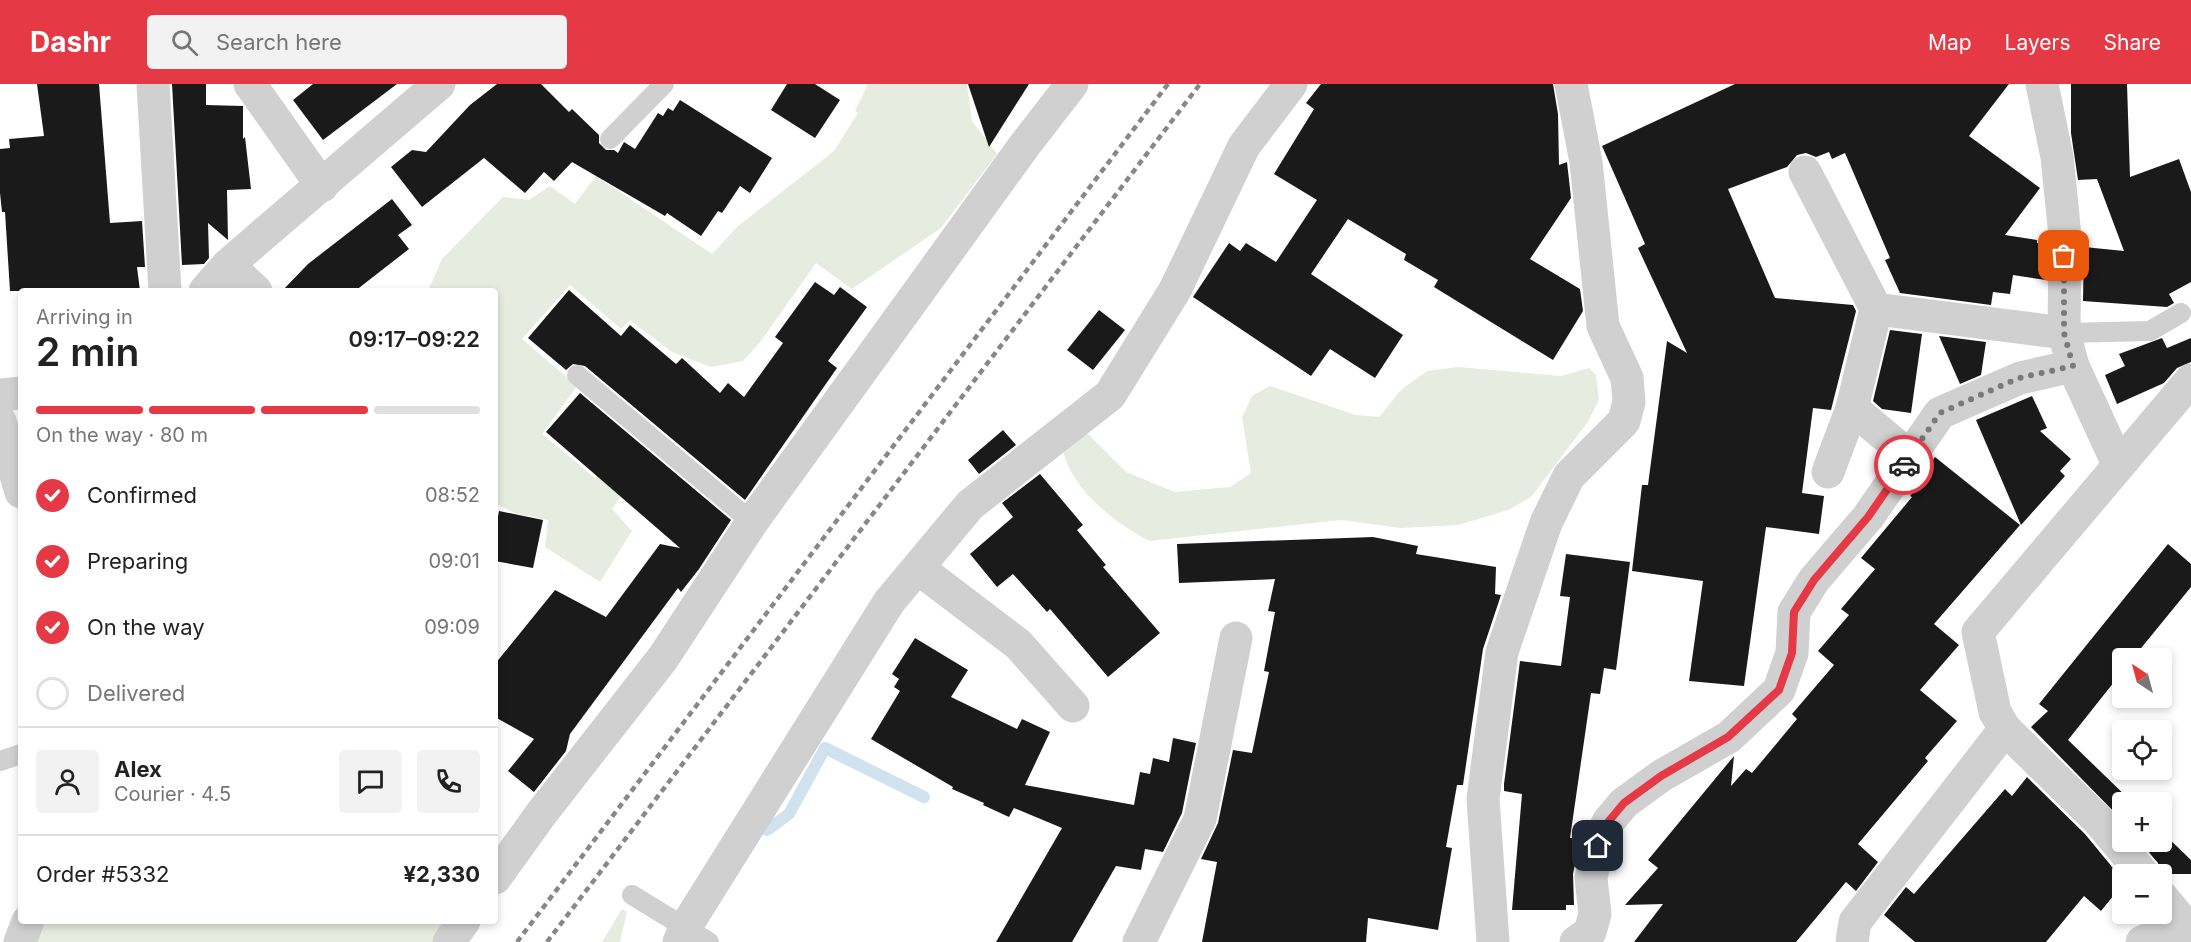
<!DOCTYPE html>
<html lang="en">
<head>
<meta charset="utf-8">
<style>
	:root { --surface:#fff; --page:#f2f2f2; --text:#222; --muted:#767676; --line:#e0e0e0; --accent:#e63946 }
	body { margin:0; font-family:Inter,sans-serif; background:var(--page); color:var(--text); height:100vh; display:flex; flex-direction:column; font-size:22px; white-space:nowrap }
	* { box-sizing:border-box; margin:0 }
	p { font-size:20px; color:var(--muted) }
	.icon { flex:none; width:33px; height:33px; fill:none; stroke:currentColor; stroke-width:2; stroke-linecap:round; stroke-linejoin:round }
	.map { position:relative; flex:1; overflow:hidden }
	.details { position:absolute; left:18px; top:204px; width:480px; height:636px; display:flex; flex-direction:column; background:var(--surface); border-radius:6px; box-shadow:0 3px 9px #0003 }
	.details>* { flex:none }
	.needle { width:39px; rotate:324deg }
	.buttons { position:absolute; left:2112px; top:564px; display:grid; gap:12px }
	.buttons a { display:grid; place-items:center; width:60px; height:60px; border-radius:6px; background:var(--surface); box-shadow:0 3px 9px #0003; font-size:30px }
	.pin { position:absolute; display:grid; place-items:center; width:51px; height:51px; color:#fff; margin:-26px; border-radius:12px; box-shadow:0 3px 9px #0006 }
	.courier { position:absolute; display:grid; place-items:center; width:60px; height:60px; margin:-30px; border:4px solid #e63946; border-radius:50%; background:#fff; color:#222; box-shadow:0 2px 8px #0007 }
	.summary em { font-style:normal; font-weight:600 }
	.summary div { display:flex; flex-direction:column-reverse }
	.summary { display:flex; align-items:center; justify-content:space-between; height:102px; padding:0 18px }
	h1 { font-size:39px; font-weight:600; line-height:45px }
	.bar { display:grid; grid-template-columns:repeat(4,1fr); gap:9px 6px; align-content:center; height:72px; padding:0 18px }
	.bar i { height:8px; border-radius:4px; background:var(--line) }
	.bar .active { background:var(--accent) }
	.bar p { grid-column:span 4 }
	.line { display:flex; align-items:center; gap:15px; padding:0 18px; border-top:2px solid var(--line) }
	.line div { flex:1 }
	.round { display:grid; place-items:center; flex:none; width:63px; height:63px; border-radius:6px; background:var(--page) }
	ol { padding:0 18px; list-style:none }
	li { display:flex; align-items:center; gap:18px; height:66px }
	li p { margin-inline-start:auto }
	li .icon { padding:6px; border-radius:50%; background:var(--accent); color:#fff; stroke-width:4 }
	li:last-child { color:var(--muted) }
	li i { width:33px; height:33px; border:3px solid var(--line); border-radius:50% }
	header { display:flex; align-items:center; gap:36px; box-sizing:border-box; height:84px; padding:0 30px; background:var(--accent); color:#fff }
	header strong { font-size:28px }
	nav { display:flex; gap:33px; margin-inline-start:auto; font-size:21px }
	.search { width:420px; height:54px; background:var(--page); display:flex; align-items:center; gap:15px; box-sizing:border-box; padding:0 21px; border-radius:6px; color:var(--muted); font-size:22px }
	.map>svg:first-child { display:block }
	.green { fill:#e6ecdf }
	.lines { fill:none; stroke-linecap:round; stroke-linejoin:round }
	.stream { stroke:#cfe2ee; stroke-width:12 }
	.building { fill:#1a1a1a }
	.service { stroke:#d0d0d0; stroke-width:20 }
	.minor { stroke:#d0d0d0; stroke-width:33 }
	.rail { stroke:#888; stroke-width:4.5; stroke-dasharray:6 4.5; stroke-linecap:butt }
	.done { stroke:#7a7a7a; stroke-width:6; stroke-dasharray:0 10.8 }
	.route { stroke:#e63946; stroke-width:8 }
</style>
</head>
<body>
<header>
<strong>Dashr</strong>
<div class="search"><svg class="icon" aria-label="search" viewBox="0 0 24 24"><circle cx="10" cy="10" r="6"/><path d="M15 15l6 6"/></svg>Search here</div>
<nav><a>Map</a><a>Layers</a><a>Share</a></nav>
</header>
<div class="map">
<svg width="2191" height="858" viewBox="0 0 2191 858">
	<rect width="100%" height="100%" fill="#fff"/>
	<g class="green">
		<polygon points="868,0 967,0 972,37 997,70 941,144 852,205 816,179 761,257 743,277 711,283 672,268 630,236 621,245 570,201 522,255 577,302 542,350 595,394 606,385 620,414 612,425 632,447 600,498 545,463 548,436 514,429 495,419 495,207 428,207 442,175 503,113 529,116 550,102 575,120 596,92 712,170 737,143 834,67 858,29 855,27"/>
		<path d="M1458,283L1561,292L1589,284L1596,291L1599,316L1587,339L1531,413L1508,426L1458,441L1401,444L1341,436L1150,457C1115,440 1071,405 1063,366L1087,349L1126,388L1175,408L1230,403L1251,389L1242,333L1252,312L1270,302L1356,331L1379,333L1402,305L1427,287Z"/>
		<polygon points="622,825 627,828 620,858 602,858"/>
		<polygon points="40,837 451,837 458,858 33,858"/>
	</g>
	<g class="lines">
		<polyline class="stream" points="767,746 789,730 825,664 924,713"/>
	</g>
	<g class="building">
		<polygon points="37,0 99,0 110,139 142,137 145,183 137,183 140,207 10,207 5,128 2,128 0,109 0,65 10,64 9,55 44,52"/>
		<polygon points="172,0 206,0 206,21 243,22 243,55 245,53 251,105 227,106 228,156 208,139 209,174 204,180 182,181"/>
		<polygon points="313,0 397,0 323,56 293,16"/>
		<polygon points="497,0 541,0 569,28 572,25 599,51 599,59 606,66 614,66 618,69 624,58 635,65 658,29 663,32 668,24 673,27 680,16 772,74 750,109 740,102 722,129 718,127 701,152 667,129 665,132 572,78 554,97 544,88 525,109 484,74 422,123 391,83 412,66 426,68 470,21"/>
		<polygon points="787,0 815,0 840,16 815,54 771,26"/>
		<polygon points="968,0 1029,0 989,63"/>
		<polygon points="1321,0 1553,0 1558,30 1559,81 1567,78 1571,114 1530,175 1580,205 1583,227 1553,276 1434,203 1438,196 1404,176 1406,170 1348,135 1311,190 1403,251 1375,294 1330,265 1311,292 1193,213 1229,159 1240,167 1246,159 1276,178 1317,116 1274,90 1314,25 1306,19"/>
		<polygon points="1735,0 2009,0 1969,52 2040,104 2005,151 2037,156 2037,159 2046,160 2046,196 2013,191 2010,210 1993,208 1991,221 1900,209 1885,176 1890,174 1845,69 1832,75 1829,68 1816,73 1806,69 1797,71 1787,83 1728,105 1775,214 1853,221 1856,227 1831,326 1813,324 1802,409 1824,412 1819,450 1766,443 1744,602 1689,597 1703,497 1632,487 1642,401 1648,401 1667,257 1687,269 1638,164 1645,160 1602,62"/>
		<polygon points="2071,0 2127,0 2130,93 2179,75 2191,108 2191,198 2169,210 2174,219 2167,223 2083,217 2084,163 2124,167 2097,95 2078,96 2071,49"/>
		<polygon points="392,115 412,141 398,151 409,165 355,207 282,207 308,180"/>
		<polygon points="815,198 834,211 840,203 867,223 828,277 837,284 745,416 585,282 573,280 566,286 528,254 569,206 621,252 630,241 676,280 682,274 720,309 728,299 744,313 783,259 775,253"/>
		<polygon points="1099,226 1125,246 1093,286 1067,266"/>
		<polygon points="1890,246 1922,250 1911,329 1882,325 1873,317"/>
		<polygon points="1939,252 1986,258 1981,291 1960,300"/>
		<polygon points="2162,254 2167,264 2191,254 2191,278 2177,284 2164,299 2117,320 2105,291 2125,282 2119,270"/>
		<polygon points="580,309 731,436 699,485 681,508 678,504 570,650 566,667 534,708 508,687 534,655 495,633 495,580 555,506 606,533 660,460 680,464 546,348"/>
		<polygon points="2032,312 2047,344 2040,347 2071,375 2060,387 2065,392 2021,441 1976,336"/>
		<polygon points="1003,346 1016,361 979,390 968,376"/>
		<polygon points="1935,373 2020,441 1934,540 1959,561 1920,606 1957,637 1925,674 1928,677 1858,760 1878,778 1856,807 1846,798 1796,858 1634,858 1663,820 1625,821 1658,784 1648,776 1734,672 1731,702 1746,685 1752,689 1797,635 1792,630 1834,581 1818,567 1849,531 1841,525 1875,485 1861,474 1912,413 1910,412 1916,405 1912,402"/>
		<polygon points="1040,390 1083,441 1077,446 1106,481 1103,483 1160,549 1108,593 1050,525 1047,528 1013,490 997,503 970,470 1013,433 1002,419"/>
		<polygon points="499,427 543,436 533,484 495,477 495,448"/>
		<polygon points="1373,453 1418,462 1416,470 1496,483 1495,510 1501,511 1483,565 1463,701 1457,701 1446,763 1452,764 1438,846 1368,834 1366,858 1202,858 1217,778 1201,775 1218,739 1233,666 1252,669 1269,588 1264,587 1275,528 1268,527 1275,495 1179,499 1177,460"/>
		<polygon points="2168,460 2191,480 2191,503 2133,574 2122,574 2122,588 2068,656 2132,718 2122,718 2122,736 2031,643 2048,627 2039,620"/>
		<polygon points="1566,470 1630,478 1616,586 1604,584 1600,610 1591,609 1570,754 1580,754 1573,790 1574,821 1566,821 1566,826 1512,826 1522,710 1504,707 1504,700 1520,577 1561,582 1570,513 1560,512"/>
		<polygon points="915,554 968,586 951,613 1017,645 1022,635 1050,648 1025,701 1134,721 1140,688 1150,690 1153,674 1169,678 1173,654 1196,659 1182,729 1163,768 1145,765 1141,786 1116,782 1072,858 996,858 1062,744 1014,724 1009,733 983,721 984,719 952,705 953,703 871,655 900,607 894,603 899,595 892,590"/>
		<polygon points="2027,693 2085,750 2122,795 2122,801 2101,827 2084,812 2046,858 1915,858 1884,831 1906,803 1914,810 2005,705 2012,712"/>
		<polygon points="2162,748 2191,776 2191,790 2161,790 2158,779 2140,758 2162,758"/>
	</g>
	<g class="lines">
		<g class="service">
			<polyline points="610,55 664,0"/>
			<polyline points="2064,249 2150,247 2181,229"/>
			<polyline points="577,291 752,438"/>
			<polyline points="0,677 21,670"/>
			<polyline points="632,811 709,858"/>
		</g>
		<g class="minor">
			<polyline points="153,0 165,207"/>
			<polyline points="250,0 322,102"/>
			<polyline points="2042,0 2057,73 2065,152 2064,249 2073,282 2118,380"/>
			<polyline points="1805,88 1876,225 1852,324 1828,388"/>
			<polyline points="228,181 256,207"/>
			<polyline points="205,207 228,181 266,148 439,0"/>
			<polyline points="1876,225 2064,249"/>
			<polyline points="0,311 21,309"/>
			<polyline points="1852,324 1909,372"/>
			<polyline points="0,337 21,408"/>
			<polyline points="918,484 1018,560 1073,622"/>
			<polyline points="2143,790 2099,737 2005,645 1995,628 1978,548 2191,296"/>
			<polyline points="495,794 541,730 663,574 752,438 1024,62 1072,0"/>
			<polyline points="2162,813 2191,848"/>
			<polyline points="20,858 28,837"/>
			<polyline points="449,858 464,837"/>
			<polyline points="679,858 685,844 889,518 970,421 1110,311 1175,206 1244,62 1291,0"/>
			<polyline points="1139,858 1200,735 1236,554"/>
			<polyline points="1493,858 1483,715 1502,568 1546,439 1569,392 1624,337 1629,318 1627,294 1603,242 1586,78 1571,0"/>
			<polyline points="1576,858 1590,848 1595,830 1591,794 1598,762 1608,738 1624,719 1661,692 1729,653 1779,606 1792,569 1794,528 1814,496 1868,433 1940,329 2020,294 2073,282"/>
			<polyline points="1852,858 1855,838 2005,645"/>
			<polyline points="2142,858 2163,850 2191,850"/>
		</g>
		<g class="rail">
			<polyline points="517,858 1168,0"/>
			<polyline points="547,858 1200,0"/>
		</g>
	</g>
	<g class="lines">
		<polyline class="done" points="1904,381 1940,329 2019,294 2073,282 2064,249 2064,172"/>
		<polyline class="route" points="1598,762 1608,738 1624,719 1661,692 1728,653 1779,606 1792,569 1794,528 1814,496 1868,433 1904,381"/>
	</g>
</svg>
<div class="buttons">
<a><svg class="needle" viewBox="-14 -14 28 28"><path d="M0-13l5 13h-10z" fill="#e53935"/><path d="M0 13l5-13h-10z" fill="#767676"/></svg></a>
<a><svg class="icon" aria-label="locate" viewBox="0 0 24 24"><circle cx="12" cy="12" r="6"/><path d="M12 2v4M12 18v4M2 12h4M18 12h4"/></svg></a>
<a>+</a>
<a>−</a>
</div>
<div class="pin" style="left:2064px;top:172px;background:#ea580c"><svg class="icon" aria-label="bag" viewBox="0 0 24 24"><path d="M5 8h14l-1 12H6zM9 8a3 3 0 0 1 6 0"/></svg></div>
<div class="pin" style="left:1598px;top:762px;background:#1f2937"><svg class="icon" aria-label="home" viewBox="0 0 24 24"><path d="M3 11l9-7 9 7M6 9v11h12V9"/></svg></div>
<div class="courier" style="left:1904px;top:381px"><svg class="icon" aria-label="car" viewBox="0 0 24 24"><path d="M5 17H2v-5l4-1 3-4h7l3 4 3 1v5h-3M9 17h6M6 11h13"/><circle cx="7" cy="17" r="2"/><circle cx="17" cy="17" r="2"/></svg></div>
<section class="details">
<div class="summary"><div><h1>2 min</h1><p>Arriving in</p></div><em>09:17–09:22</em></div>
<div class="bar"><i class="active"></i><i class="active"></i><i class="active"></i><i></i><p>On the way · 80 m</p></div>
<ol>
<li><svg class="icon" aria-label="check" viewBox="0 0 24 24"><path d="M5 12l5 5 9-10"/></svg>Confirmed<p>08:52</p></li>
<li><svg class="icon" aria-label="check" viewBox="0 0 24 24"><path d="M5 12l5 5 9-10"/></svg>Preparing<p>09:01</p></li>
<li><svg class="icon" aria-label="check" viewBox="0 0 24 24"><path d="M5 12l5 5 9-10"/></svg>On the way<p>09:09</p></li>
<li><i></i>Delivered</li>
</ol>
<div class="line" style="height:108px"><a class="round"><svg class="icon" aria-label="person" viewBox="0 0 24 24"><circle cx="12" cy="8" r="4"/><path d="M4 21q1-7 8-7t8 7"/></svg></a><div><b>Alex</b><p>Courier · 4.5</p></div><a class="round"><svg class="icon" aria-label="chat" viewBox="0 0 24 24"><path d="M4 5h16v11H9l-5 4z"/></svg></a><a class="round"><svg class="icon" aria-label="phone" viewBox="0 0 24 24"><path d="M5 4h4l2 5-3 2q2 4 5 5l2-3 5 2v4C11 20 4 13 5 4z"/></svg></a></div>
<div class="line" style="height:78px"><div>Order #5332</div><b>¥2,330</b></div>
</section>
</div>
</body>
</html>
